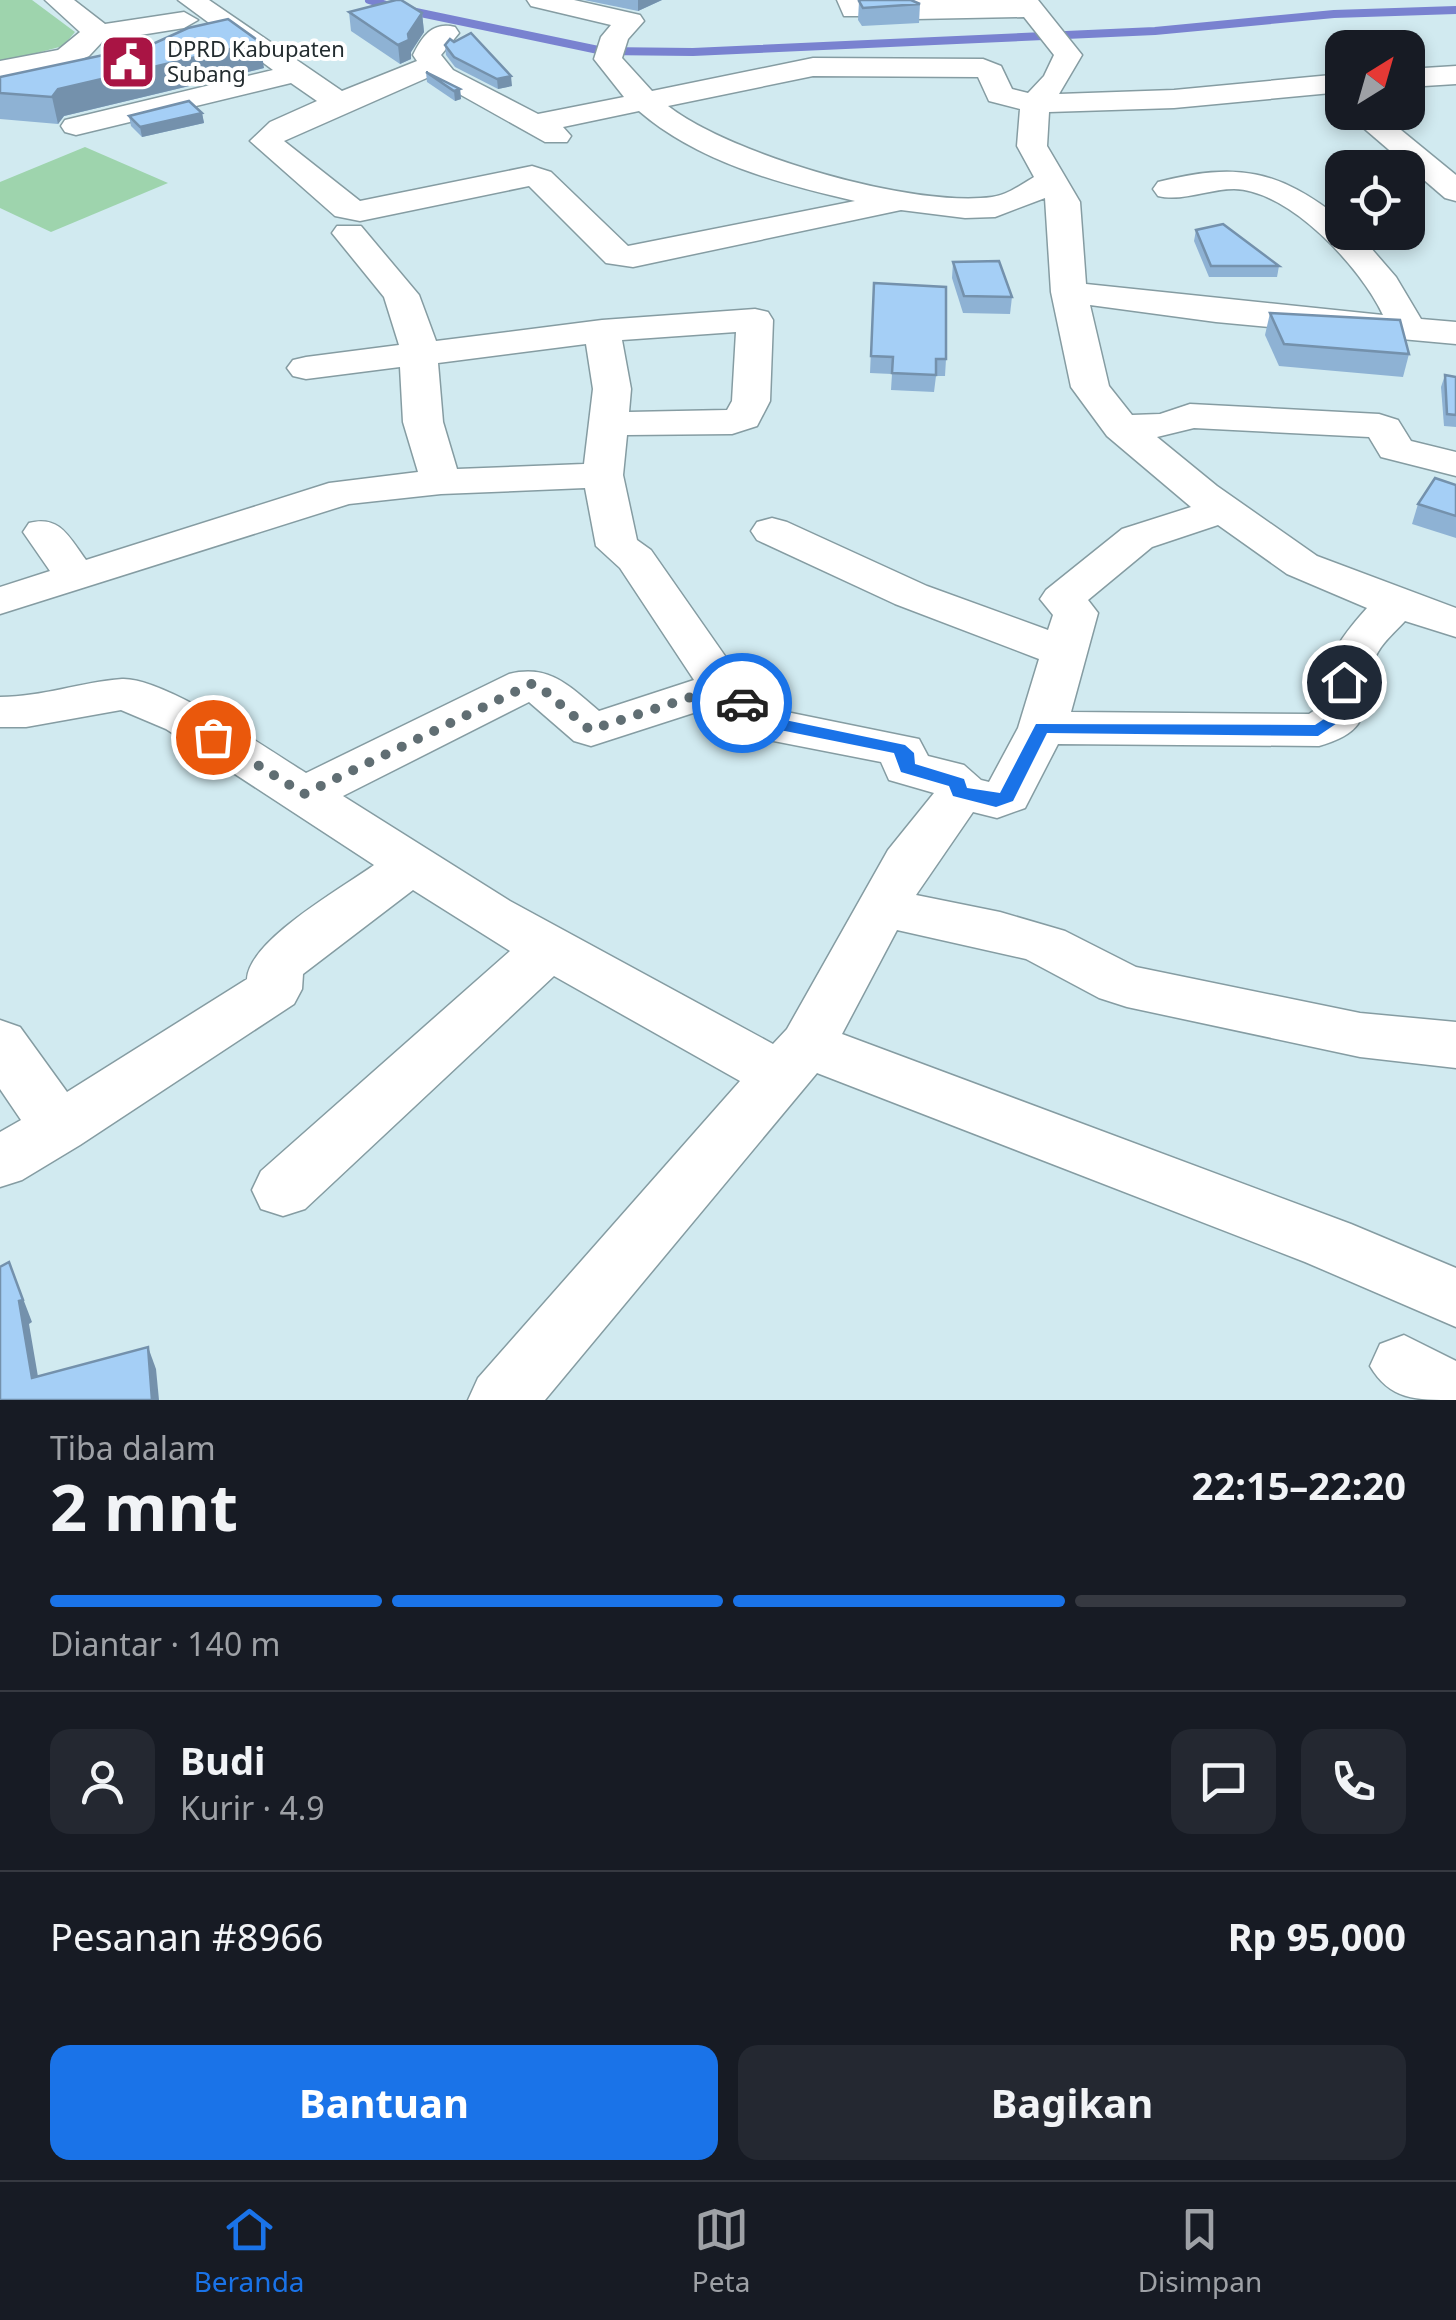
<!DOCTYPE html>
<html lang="id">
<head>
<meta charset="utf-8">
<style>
	:root { --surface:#171b24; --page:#242831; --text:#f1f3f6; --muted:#9ea1a6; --line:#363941; --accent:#1a73e8 }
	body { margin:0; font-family:"Noto Sans",sans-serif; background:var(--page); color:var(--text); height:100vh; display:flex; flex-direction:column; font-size:38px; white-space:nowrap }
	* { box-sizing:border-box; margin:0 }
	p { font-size:32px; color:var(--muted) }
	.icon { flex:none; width:55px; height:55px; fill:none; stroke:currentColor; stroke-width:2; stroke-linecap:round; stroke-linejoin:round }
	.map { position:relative; height:1400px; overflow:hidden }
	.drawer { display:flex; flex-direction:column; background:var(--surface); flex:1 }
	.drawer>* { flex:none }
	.needle { width:65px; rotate:37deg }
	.buttons { position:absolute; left:1325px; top:30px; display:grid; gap:20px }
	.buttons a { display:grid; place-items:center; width:100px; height:100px; border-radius:20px; background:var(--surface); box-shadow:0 5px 15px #0003; font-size:50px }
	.pin { position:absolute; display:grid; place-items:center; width:85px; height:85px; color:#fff; margin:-42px; border:5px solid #fff; border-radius:50%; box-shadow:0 2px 10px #0007 }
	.courier { position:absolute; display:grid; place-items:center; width:100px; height:100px; margin:-50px; border:8px solid #1a73e8; border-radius:50%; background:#fff; color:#222; box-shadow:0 2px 12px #0007 }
	.summary em { font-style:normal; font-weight:700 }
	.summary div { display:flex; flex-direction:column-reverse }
	.summary { display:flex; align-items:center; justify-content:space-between; height:170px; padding:0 50px }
	h1 { font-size:65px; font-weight:700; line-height:75px }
	.bar { display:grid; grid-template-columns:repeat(4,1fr); gap:15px 10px; align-content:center; height:120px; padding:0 50px }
	.bar i { height:12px; border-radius:8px; background:var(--line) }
	.bar .current { background:var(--accent) }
	.bar p { grid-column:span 4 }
	.line { display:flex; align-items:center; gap:25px; padding:0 50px; border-top:2px solid var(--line) }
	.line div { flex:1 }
	.round { display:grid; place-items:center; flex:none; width:105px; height:105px; border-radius:20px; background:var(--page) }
	.primary-button { display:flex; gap:20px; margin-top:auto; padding:20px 50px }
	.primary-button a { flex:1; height:115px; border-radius:20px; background:var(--accent); color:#fff; font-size:40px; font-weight:700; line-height:115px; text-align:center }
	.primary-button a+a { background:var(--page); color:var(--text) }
	.dock { display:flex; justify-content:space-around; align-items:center; height:140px; border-top:2px solid var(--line); background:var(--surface); font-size:28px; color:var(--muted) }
	.dock a { display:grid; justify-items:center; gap:5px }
	.dock .current { color:var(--accent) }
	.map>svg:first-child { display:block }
	.green { fill:#9ed4ad }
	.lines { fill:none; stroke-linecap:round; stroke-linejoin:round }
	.stream { stroke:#7982d0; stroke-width:8 }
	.minor-casing { stroke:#859ca2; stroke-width:3 }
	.minor { fill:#fff; fill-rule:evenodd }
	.wall { fill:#8eb2d4 }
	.shaded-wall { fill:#7491ac }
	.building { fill:#a5cff6; stroke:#7491ac; stroke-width:2.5 }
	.route { fill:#1a73e8 }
	.done { stroke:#606e73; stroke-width:10; stroke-dasharray:0 18 }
	.labels { text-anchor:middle; stroke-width:8; stroke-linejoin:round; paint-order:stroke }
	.far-poi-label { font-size:22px; fill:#232c2f; stroke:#fff; text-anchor:start }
</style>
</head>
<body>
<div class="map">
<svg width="1456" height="1400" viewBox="0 0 1456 1400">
	<rect width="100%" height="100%" fill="#d1eaf0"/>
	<g class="green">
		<polygon points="0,0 32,0 75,32 63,46 0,63"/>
		<polygon points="85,147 168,183 51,232 0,208 0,182"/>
	</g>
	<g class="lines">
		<g class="stream">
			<polyline points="369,0 393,7"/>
			<polyline points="411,11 603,51 693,52 1155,31 1334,14 1456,10"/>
		</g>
		<g class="minor-casing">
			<g id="minor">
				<polygon points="45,0 74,0 105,24 184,12 198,20 184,28 103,41 89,56 64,67 0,79 0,61 58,50 80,32"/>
				<path d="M178,0H209L342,91L417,61L413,55C422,37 432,21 455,27L459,33L441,55L453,70L538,114L624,97L594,59L601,37L611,25L531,6L527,0H574L640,15L644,21L628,39L622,58L652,91L813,58L983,59L1001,66L1012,89L1028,93L1044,76L1054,55L1024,17L915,19L893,7L866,9L862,16H844L837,0H1038L1082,55L1059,94L1174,90L1342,74V92L1174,108L1049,112L1047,146L1080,202L1086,284L1383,315C1361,268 1290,190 1234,189C1209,189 1182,202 1158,196L1153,189L1158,182C1237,162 1278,169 1342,220V232H1357L1396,277L1421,319L1456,322V344L1216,322L1090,305L1109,386L1132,415L1160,414L1190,404L1379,414L1398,420L1411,441L1456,452V476L1381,457L1369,437L1194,428L1157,437L1217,486L1317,556L1456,608V637L1405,621C1396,631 1384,641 1378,652C1352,696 1387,727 1319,746L1058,744L1025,808L997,818L973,812L916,895L1000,912L1065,931L1136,967L1360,1013L1456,1022V1068L1360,1057L1127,1007L1099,998L1026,959L897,930L842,1034L1351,1224L1456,1268V1327L1305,1262L817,1073L545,1400H468L478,1378L740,1081L554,976L305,1209L283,1216L261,1209L252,1190L261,1171L510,951L413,890L303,974L302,989L294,1004L80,1145L22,1180L0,1187V1132L21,1120L0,1089V1020L20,1027L67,1092L247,979C249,940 342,888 374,865L166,729L121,710L26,727H0V697C42,697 81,682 122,679C164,677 267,749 306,773L509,674C550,664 569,686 599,711L694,680L620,568L596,546L585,488L441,494L349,504L0,614V587L50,571L23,532L29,523C60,515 69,537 86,560L329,483L418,472L403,422L400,367L306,379L293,376L287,368L293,360L306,357L399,345L384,297L332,233L337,226H361L419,295L436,341L602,320L755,309L768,312L773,320L770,401L757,426L732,434L627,435L623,475L637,540L651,550L739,676L753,681L767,708L919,739L928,756L964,765L981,780L989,782L1018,728L1039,659L895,604L757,540L751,531L757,522L772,518L787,522L927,586L1048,630L1053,615L1040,599L1046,590L1122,529L1191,507L1107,436L1071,387L1051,292L1045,198L995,217L965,218L901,210L633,267L606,263L529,186L360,221L335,216L250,141L270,122L317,101L291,83L76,135L65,132L61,126L65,120L273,70ZM813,76L978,77L989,101L1020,109L1017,146L1034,177C1021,185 1007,195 992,197C913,208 731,155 668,106ZM429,77L545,142H567L571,136L563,127L639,111C698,162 781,184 855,201L628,246L551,172L532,166L360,201L284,141ZM736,332L732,401L727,410L629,412L631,389L622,340ZM586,344L593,389L584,464L457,469L443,422L438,363ZM1218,525L1287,574L1367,608C1338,640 1322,665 1318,708L1309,714L1071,712L1098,613L1088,600L1152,547ZM529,702L574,741L591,746L718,705L732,733L881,762L889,780L934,793L888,850L787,1029L773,1044L510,901L343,796Z"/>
				<polygon points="1456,66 1456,84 1408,87 1408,69"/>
				<polygon points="1345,112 1379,112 1456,175 1456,201 1445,198"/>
				<path d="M1404,1335L1456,1361V1400C1415,1400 1390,1400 1370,1366L1380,1344Z"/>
			</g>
		</g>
		<use href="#minor" class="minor"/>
	</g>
	<g class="wall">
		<polygon points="584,0 662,0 638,11"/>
		<polygon points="859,1 920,4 919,23 862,26 858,20"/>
		<polygon points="349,12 422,13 424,32 411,52 411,59 400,64 351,31"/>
		<polygon points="454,42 512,86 498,89 455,67 446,55 445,45"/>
		<polygon points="108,48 264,68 64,116 58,124 0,119 0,77 109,54"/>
		<polygon points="426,72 460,89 461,99 455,101 427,82"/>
		<polygon points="202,113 204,123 142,137 131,126 129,116"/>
		<polygon points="1196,230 1279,266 1277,277 1209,277 1194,241"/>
		<polygon points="953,262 1012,297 1010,314 963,313 952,278"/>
		<polygon points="874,283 946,359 945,376 936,376 934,392 891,390 892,374 870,373"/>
		<polygon points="1270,313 1409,354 1403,377 1279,366 1265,335"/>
		<polygon points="1445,375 1456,377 1456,427 1444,426 1441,387"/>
		<polygon points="1456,485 1456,538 1412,524 1418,504"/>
	</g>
	<g class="shaded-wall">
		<polygon points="638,0 662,0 638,11"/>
		<polygon points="422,13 424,32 411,52 411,59 400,64 398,45 408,34"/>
		<polygon points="260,42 264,68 64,116 58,124 52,97 58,89"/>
		<polygon points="511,76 512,86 498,89 497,79"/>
		<polygon points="460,89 461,99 455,101 454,91"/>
		<polygon points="202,113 204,123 142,137 140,127"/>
		<polygon points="9,1262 32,1322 29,1324 42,1400 32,1378"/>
		<polygon points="148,1347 156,1369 159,1400 152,1400"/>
	</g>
	<g class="building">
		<polygon points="396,0 401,0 422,13 408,34 409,40 398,45 349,12"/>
		<polygon points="861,0 911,0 920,4 863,8 859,1"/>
		<polygon points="228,19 260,42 58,89 52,97 0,93 0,77 113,53 108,48 155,43 188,28"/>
		<polygon points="471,33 511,76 497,79 454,57 445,45 450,39 454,42"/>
		<polygon points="426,72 460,89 454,91"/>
		<polygon points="189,101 202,113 140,127 129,116"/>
		<polygon points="1223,224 1279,266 1211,266 1196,230"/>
		<polygon points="999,261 1012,297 964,296 953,262"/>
		<polygon points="874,283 946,287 946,359 936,359 936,375 892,373 893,357 871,356"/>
		<polygon points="1270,313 1400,320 1409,354 1284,344"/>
		<polygon points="1445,375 1456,377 1456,415 1447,414"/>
		<polygon points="1435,478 1456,485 1456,516 1418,504"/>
		<polygon points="9,1262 23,1300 19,1301 32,1378 148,1347 152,1400 0,1400 0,1267"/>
	</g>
	<polygon class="route" points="1338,678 1352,682 1349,715 1318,736 1047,733 1013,801 996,807 953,796 949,786 901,772 894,753 785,731 745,728 733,703 747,699 757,719 785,720 905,745 914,753 915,764 964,779 967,788 1000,793 1036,724 1315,725 1333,713"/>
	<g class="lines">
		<polyline class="done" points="213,737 304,794 531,684 538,685 590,730 722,687 736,692 742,703"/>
	</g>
	<defs>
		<g id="civic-square" transform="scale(2.875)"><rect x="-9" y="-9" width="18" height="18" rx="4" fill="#a91444" stroke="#fff"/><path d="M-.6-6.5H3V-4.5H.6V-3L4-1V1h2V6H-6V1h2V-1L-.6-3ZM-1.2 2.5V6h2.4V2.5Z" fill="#fff"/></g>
	</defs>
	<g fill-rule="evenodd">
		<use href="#civic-square" x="128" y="62"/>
	</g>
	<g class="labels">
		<g class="far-poi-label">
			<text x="167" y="57">DPRD Kabupaten<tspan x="167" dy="25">Subang</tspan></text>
		</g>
	</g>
</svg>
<div class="buttons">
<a><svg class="needle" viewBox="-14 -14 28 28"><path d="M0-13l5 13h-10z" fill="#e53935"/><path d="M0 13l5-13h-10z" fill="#9ea1a6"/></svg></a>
<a><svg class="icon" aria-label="locate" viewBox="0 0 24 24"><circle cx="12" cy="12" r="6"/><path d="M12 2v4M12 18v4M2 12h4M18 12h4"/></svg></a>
</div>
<div class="pin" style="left:213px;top:737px;background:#ea580c"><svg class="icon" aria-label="bag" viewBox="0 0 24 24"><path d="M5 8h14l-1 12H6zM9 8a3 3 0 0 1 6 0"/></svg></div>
<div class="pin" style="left:1344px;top:682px;background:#1f2937"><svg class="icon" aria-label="home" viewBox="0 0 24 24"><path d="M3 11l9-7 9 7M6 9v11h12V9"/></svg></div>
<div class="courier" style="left:742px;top:703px"><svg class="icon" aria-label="car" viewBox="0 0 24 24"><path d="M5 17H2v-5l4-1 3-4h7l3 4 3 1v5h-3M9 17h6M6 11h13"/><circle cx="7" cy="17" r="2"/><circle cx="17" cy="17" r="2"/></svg></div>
</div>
<section class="drawer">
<div class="summary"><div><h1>2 mnt</h1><p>Tiba dalam</p></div><em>22:15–22:20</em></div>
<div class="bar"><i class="current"></i><i class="current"></i><i class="current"></i><i></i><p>Diantar · 140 m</p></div>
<div class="line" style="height:180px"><a class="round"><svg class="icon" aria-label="person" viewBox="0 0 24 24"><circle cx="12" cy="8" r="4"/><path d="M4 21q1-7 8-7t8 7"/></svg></a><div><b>Budi</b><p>Kurir · 4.9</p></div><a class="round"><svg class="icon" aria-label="chat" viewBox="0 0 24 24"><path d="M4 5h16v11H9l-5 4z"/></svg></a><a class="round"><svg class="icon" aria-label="phone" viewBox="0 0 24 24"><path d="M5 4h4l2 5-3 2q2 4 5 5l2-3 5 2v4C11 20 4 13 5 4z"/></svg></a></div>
<div class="line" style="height:130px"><div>Pesanan #8966</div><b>Rp 95,000</b></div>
<div class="primary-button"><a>Bantuan</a><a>Bagikan</a></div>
</section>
<nav class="dock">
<a class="current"><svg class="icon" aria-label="home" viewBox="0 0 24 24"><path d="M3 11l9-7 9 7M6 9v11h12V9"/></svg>Beranda</a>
<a><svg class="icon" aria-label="map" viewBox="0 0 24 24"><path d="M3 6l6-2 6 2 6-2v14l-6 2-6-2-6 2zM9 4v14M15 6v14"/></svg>Peta</a>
<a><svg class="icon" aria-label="saved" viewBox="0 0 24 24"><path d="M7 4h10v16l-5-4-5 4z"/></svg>Disimpan</a>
</nav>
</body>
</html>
